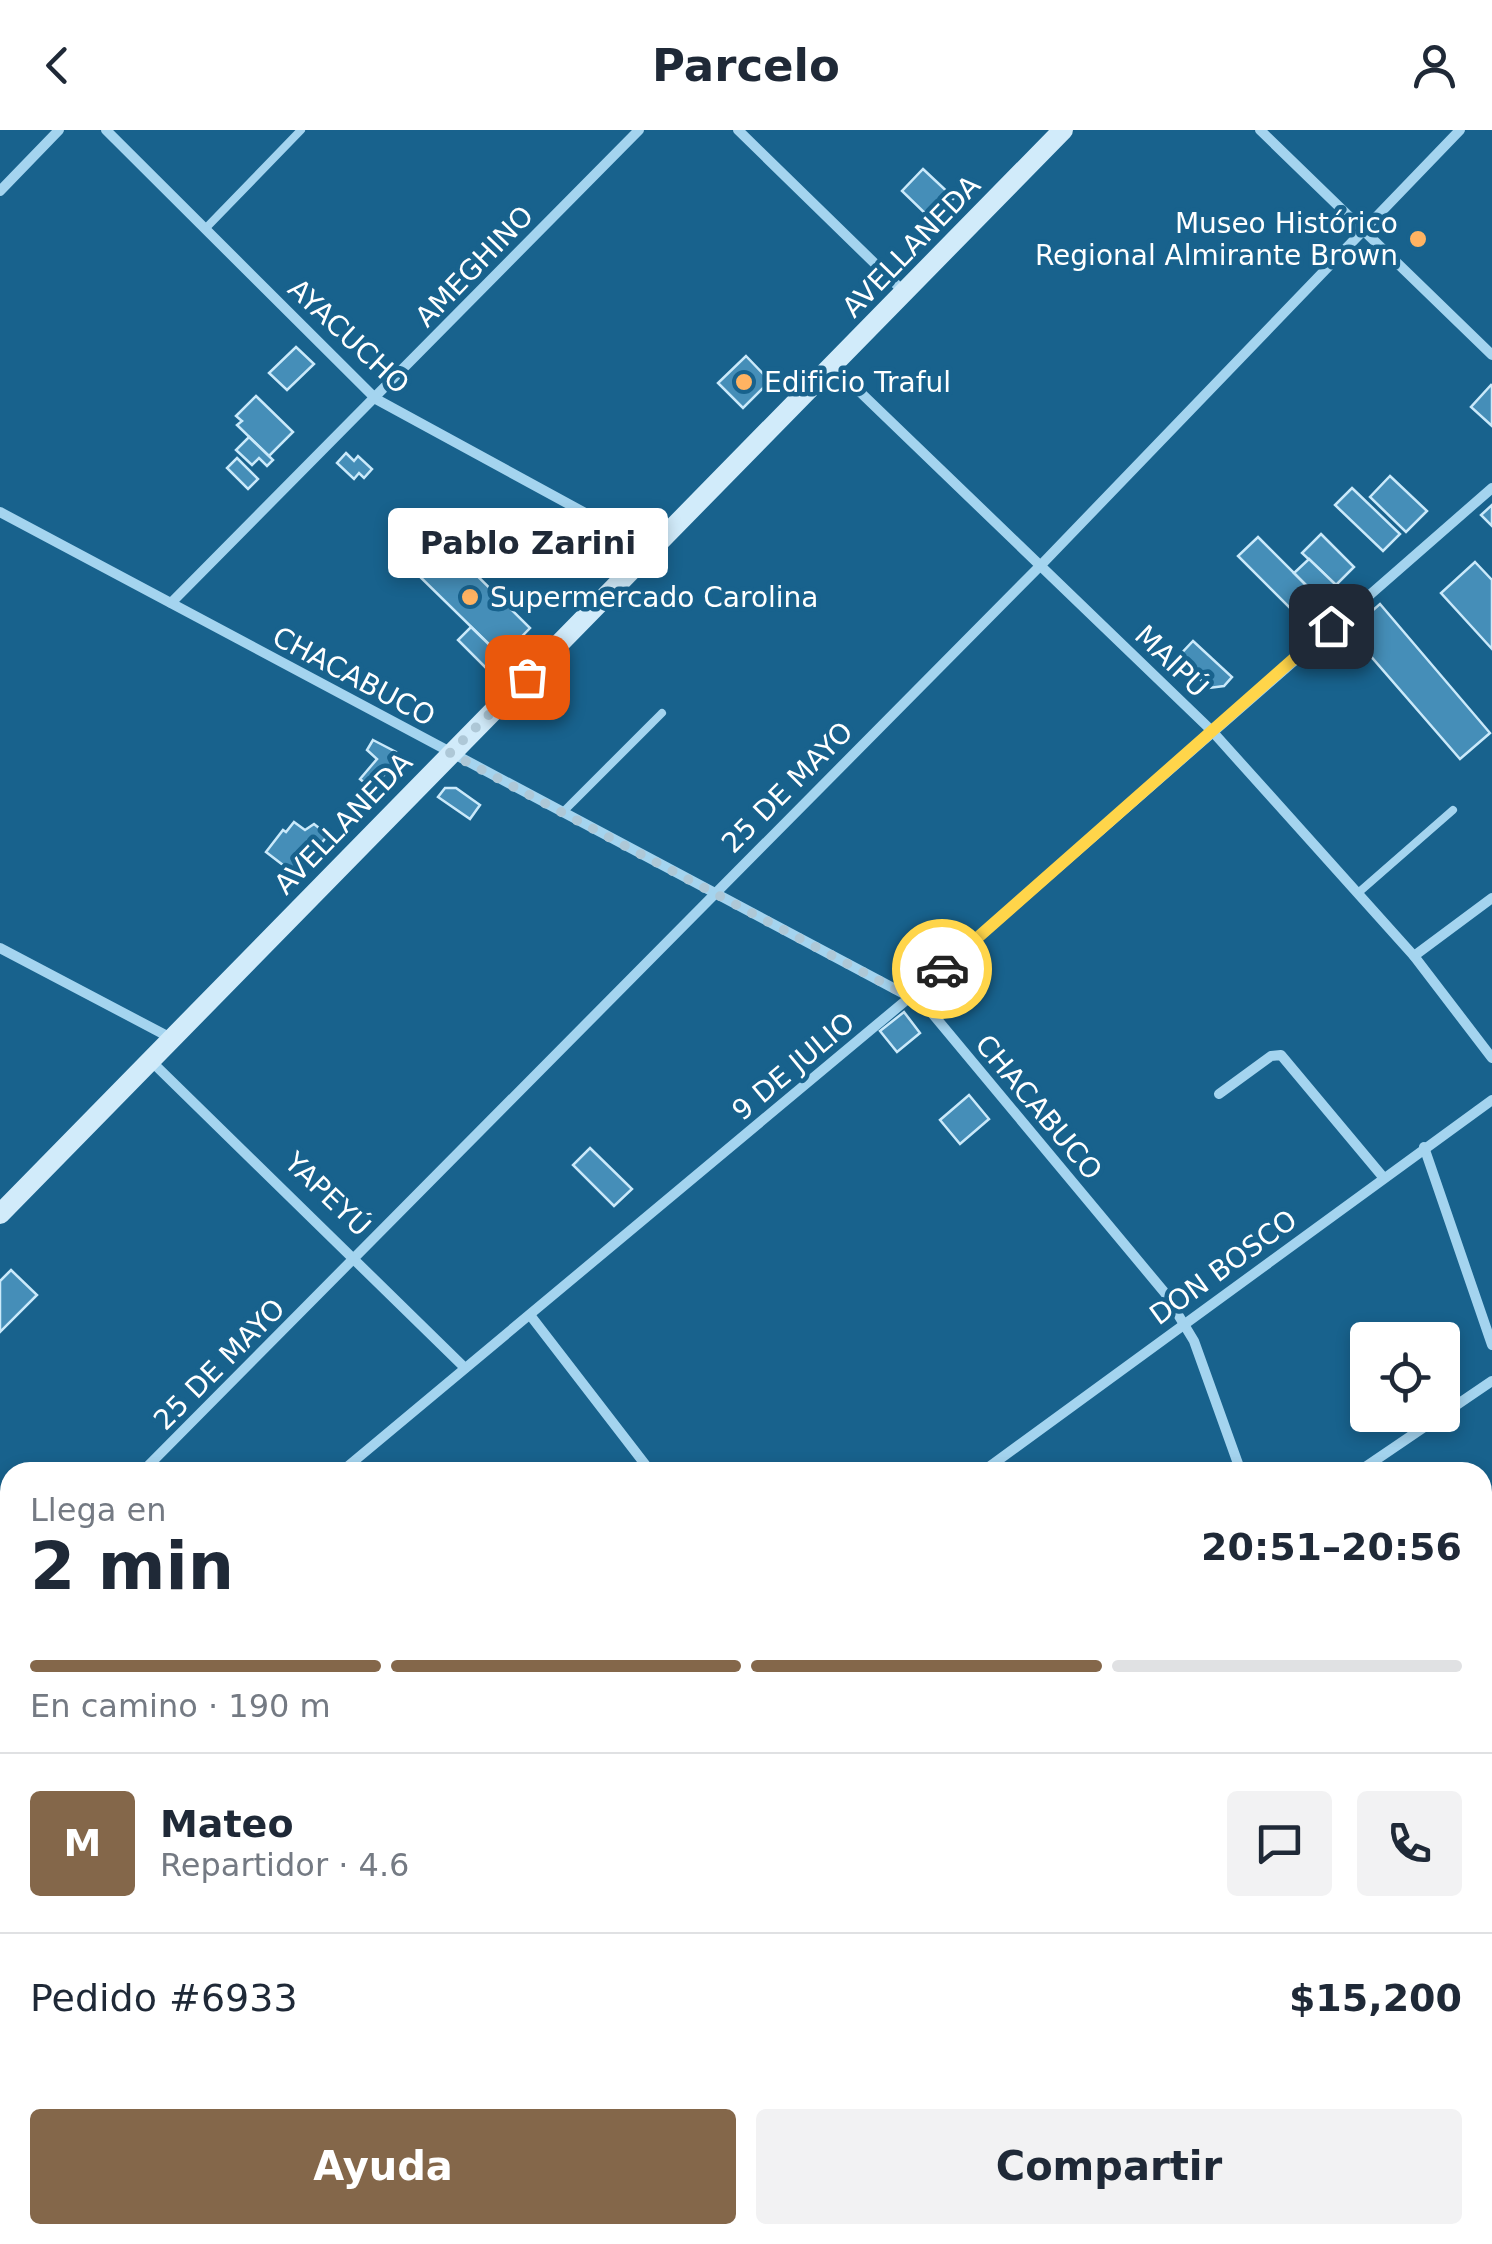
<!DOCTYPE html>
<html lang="es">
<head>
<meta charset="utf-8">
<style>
	:root { --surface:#fff; --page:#f2f2f3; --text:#1f2937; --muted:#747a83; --line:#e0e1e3; --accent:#84674a }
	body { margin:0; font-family:"DejaVu Sans",sans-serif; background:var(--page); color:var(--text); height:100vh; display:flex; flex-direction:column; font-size:38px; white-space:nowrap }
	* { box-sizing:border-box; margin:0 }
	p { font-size:32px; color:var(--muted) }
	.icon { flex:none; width:55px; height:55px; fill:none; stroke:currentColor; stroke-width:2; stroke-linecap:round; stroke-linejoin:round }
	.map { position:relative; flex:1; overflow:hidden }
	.drawer { position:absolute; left:0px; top:1332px; width:1492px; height:782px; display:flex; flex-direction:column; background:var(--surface); border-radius:30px 30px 0 0; box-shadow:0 5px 15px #0003 }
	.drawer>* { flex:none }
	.buttons { position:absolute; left:1350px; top:1192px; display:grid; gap:20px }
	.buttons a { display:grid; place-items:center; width:110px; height:110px; border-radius:10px; background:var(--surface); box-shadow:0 5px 15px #0003; font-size:50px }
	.pin { position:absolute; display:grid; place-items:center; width:85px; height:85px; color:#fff; margin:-42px; border-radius:20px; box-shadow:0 5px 15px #0006 }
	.courier { position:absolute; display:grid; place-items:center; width:100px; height:100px; margin:-50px; border:8px solid #ffd54a; border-radius:50%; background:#fff; color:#222; box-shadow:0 2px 12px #0007 }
	.bubble { position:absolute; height:70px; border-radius:10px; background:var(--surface); box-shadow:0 5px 15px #0003; font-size:32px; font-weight:700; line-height:70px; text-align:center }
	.headline em { font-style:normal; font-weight:700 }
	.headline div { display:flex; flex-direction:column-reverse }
	.headline { display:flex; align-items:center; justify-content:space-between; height:170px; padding:0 30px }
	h1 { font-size:65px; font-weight:700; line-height:75px }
	.bar { display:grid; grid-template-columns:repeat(4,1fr); gap:15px 10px; align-content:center; height:120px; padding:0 30px }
	.bar i { height:12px; border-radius:8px; background:var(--line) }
	.bar .current { background:var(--accent) }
	.bar p { grid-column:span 4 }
	.line { display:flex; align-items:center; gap:25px; padding:0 30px; border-top:2px solid var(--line) }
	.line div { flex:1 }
	.round { display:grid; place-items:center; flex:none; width:105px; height:105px; border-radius:10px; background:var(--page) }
	.action { display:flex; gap:20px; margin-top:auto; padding:20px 30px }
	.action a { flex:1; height:115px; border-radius:10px; background:var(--accent); color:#fff; font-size:40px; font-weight:700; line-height:115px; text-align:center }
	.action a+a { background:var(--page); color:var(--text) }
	header { display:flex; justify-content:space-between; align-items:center; height:130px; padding:0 30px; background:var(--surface); font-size:45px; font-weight:700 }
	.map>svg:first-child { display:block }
	.building { fill:#458eb8; stroke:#cae9fa; stroke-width:2.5 }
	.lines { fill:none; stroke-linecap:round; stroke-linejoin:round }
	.lane { stroke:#a4d4ef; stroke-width:8 }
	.street { stroke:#a4d4ef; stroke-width:10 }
	.secondary { stroke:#d1ebfa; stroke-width:20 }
	.done { stroke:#aec8d7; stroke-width:10; stroke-dasharray:0 18 }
	.route { stroke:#ffd54a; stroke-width:12 }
	.poi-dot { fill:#ffb362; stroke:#18628d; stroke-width:4 }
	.labels { text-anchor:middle; stroke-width:9; stroke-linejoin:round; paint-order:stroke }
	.poi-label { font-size:28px; fill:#fff; stroke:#18628d; text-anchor:start }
	.street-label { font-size:28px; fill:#fff; stroke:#18628d }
</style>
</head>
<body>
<header><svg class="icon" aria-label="back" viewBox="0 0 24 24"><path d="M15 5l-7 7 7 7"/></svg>Parcelo<svg class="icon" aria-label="person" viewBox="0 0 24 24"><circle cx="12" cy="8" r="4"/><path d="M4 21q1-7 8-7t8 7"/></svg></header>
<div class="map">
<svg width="1492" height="2114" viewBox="0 0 1492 2114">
	<rect width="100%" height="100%" fill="#18628d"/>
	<g class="building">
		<polygon points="923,39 954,68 932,90 902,61"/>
		<polygon points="296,217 314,234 287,260 269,243"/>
		<polygon points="746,226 770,251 743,278 718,253"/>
		<polygon points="1491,255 1492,256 1492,296 1471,277"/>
		<polygon points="256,266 293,302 269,326 237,295 242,291 236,286"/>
		<polygon points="249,307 273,330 267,336 259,328 252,335 236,320"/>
		<polygon points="346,323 354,331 358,326 372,339 364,348 359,343 354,349 337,333"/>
		<polygon points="237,328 258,349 248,359 227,338"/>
		<polygon points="1390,346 1427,381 1406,402 1370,367"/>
		<polygon points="1352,358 1400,404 1383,421 1335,375"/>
		<polygon points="1492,375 1492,396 1481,385"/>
		<polygon points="1321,404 1354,437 1336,455 1302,423"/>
		<polygon points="1258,407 1321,470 1301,489 1238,426"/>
		<polygon points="439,408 530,498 502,527 410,437"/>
		<polygon points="1309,429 1336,455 1321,470 1294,443"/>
		<polygon points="1475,432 1492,450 1492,519 1441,463"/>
		<polygon points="1380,474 1490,603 1460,629 1349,501"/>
		<polygon points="471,497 502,527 488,540 458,510"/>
		<polygon points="1193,511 1232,547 1224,556 1209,558 1177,528"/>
		<polygon points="373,610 396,622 396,631 372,659 360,649 377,629 367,620"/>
		<polygon points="445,658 456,658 480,675 470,689 438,667"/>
		<polygon points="294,692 305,700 314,694 328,705 296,745 266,722 283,700 286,702"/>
		<polygon points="904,882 920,903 897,922 880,901"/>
		<polygon points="969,965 989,989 960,1014 940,990"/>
		<polygon points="590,1018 632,1059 614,1076 573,1035"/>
		<polygon points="11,1140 37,1165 0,1202 0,1151"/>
	</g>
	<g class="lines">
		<g class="lane">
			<polyline points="205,99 301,0"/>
			<polyline points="562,683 662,583"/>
			<polyline points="1358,763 1453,680"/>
		</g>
		<g class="street">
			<polyline points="106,0 376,269 653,420"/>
			<polyline points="738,0 904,162"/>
			<polyline points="1260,0 1492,225"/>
			<polyline points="0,61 59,0"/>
			<polyline points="833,236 1212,601 1414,826 1492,928"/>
			<polyline points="0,382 910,867 931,882 1165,1163 1194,1211 1241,1342"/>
			<polyline points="171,473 639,0"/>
			<polyline points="0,818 171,908"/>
			<polyline points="1414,826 1492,768"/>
			<polyline points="151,931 465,1238"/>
			<polyline points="1219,964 1271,926 1281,925 1383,1047"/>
			<polyline points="1424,1017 1492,1215"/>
			<polyline points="530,1185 651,1342"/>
			<polyline points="142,1342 1041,435 1460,0"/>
			<polyline points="341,1342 910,867 1492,358"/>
			<polyline points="982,1342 1492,970"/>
			<polyline points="1358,1342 1492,1251"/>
			<polyline points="0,1380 10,1390"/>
			<polyline points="0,1487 10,1476"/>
			<polyline points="0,1631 10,1623"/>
			<polyline points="1482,1816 1492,1831"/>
			<polyline points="1482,1928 1492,1922"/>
			<polyline points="0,2038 9,2049"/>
			<polyline points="328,2105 330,2114"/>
			<polyline points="608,2105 614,2114"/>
			<polyline points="959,2105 964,2114"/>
			<polyline points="1193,2114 1208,2105"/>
		</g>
		<g class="secondary">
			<polyline points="0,1084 1063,0"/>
			<polyline points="1482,1529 1492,1523"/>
			<polyline points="1328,2105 1334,2114"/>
			<polyline points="538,2114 553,2105"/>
		</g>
	</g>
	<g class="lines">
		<polyline class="done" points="527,547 450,623 910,867 942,839"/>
		<polyline class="route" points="942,839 1331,496"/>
	</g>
	<g class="poi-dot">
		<circle cx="1418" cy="109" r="10"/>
		<circle cx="744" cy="252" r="10"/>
		<circle cx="470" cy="467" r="10"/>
	</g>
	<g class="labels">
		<g class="poi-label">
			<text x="1398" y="103" text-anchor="end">Museo Histórico<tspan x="1398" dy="32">Regional Almirante Brown</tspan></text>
			<text x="764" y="262">Edificio Traful</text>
			<text x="490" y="477">Supermercado Carolina</text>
		</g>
		<g class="street-label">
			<text transform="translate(911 116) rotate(-46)" y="10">AVELLANEDA</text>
			<text transform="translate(474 136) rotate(-46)" y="10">AMEGHINO</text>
			<text transform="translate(349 206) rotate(43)" y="10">AYACUCHO</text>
			<text transform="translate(1172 531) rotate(44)" y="10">MAIPÚ</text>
			<text transform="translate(354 546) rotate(28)" y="10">CHACABUCO</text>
			<text transform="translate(787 657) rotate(-45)" y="10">25 DE MAYO</text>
			<text transform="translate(343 693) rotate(-46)" y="10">AVELLANEDA</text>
			<text transform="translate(793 936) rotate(-40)" y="10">9 DE JULIO</text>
			<text transform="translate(1039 977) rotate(50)" y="10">CHACABUCO</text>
			<text transform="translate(328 1064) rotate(44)" y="10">YAPEYÚ</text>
			<text transform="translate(1223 1137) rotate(-36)" y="10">DON BOSCO</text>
			<text transform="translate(219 1234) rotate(-45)" y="10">25 DE MAYO</text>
		</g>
	</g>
</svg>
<div class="buttons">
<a><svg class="icon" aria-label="locate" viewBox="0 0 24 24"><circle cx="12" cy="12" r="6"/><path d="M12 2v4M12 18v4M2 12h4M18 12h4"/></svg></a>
</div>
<div class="pin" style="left:527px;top:547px;background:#ea580c"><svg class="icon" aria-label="bag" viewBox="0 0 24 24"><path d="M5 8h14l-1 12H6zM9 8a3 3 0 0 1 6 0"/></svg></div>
<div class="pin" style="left:1331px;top:496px;background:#1f2937"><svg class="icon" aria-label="home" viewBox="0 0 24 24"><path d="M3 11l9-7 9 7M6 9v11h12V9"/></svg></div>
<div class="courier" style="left:942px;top:839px"><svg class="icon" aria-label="car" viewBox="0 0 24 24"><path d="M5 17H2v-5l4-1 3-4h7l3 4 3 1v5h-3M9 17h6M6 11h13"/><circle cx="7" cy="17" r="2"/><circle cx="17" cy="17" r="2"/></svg></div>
<div class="bubble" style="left:388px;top:378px;width:280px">Pablo Zarini</div>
<section class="drawer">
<div class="headline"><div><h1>2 min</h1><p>Llega en</p></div><em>20:51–20:56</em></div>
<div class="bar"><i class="current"></i><i class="current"></i><i class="current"></i><i></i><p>En camino · 190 m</p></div>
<div class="line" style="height:180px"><b class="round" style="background:var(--accent);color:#fff">M</b><div><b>Mateo</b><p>Repartidor · 4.6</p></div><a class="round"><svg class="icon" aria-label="chat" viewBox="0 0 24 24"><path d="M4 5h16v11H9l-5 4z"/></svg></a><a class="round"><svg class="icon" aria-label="phone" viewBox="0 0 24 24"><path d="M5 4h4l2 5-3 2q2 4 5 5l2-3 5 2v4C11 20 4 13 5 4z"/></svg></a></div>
<div class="line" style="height:130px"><div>Pedido #6933</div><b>$15,200</b></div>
<div class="action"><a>Ayuda</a><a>Compartir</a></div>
</section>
</div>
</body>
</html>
